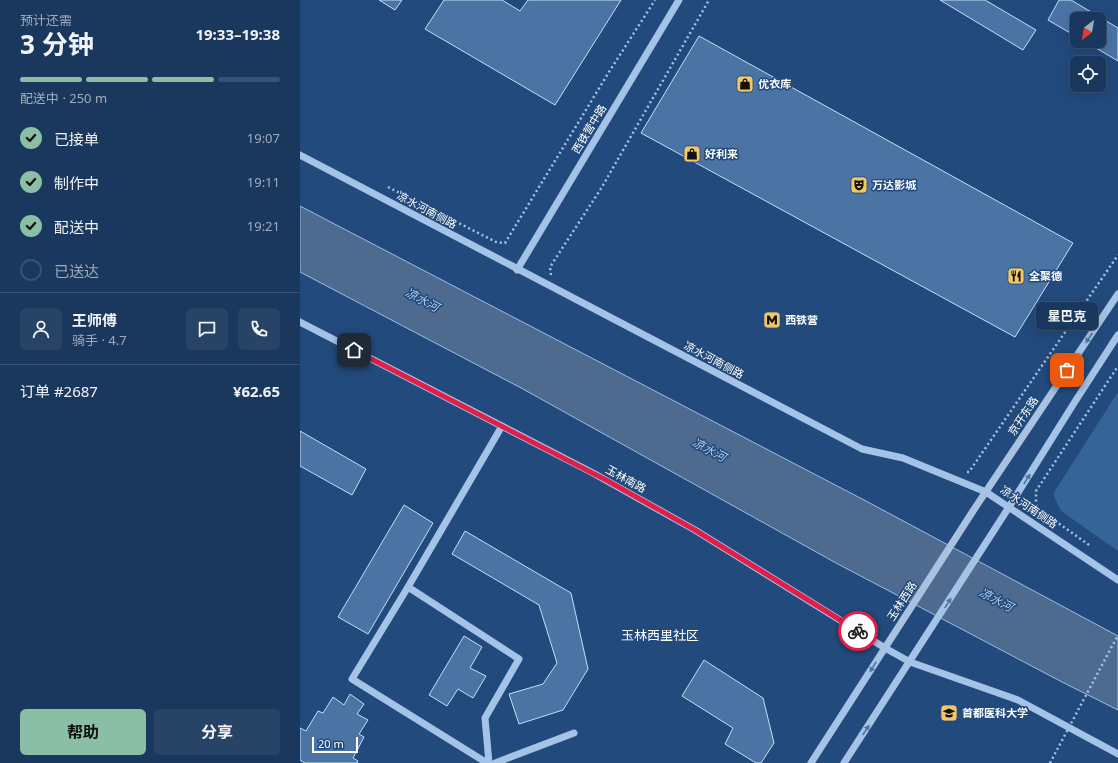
<!DOCTYPE html>
<html lang="zh">
<head>
<meta charset="utf-8">
<style>
	:root { --surface:#1a385d; --page:#274366; --text:#f1f3f6; --muted:#9facbc; --line:#385272; --accent:#8abfa5 }
	body { margin:0; font-family:"Noto Sans","Noto Sans SC",sans-serif; background:var(--page); color:var(--text); height:100vh; display:flex; flex-direction:column; font-size:15px; white-space:nowrap }
	* { box-sizing:border-box; margin:0 }
	p { font-size:13px; color:var(--muted) }
	.icon { flex:none; width:22px; height:22px; fill:none; stroke:currentColor; stroke-width:2; stroke-linecap:round; stroke-linejoin:round }
	.map { position:relative; flex:1; overflow:hidden }
	.sheet { display:flex; flex-direction:column; background:var(--surface); width:300px }
	.sheet>* { flex:none }
	.needle { width:26px; rotate:211deg }
	.fabs { position:absolute; left:770px; top:12px; display:grid; gap:8px }
	.fabs a { display:grid; place-items:center; width:36px; height:36px; border-radius:6px; background:var(--surface); box-shadow:0 4px 16px #0002,0 0 0 1px var(--line); font-size:20px }
	.scale { position:absolute; left:12px; bottom:10px; width:46px; box-sizing:border-box; padding-left:4px; border:2px solid #fff; border-top:0; font-size:11px; line-height:14px; white-space:nowrap; color:#fff; -webkit-text-stroke:3px #224a7c; paint-order:stroke }
	.pin { position:absolute; display:grid; place-items:center; width:34px; height:34px; color:#fff; margin:-17px; border-radius:8px; box-shadow:0 2px 6px #0006 }
	.courier { position:absolute; display:grid; place-items:center; width:40px; height:40px; margin:-20px; border:3px solid #e11d48; border-radius:50%; background:#fff; color:#222; box-shadow:0 1px 5px #0007 }
	.bubble { position:absolute; height:28px; border-radius:6px; background:var(--surface); box-shadow:0 4px 16px #0002,0 0 0 1px var(--line); font-size:13px; font-weight:700; line-height:28px; text-align:center }
	.headline em { font-style:normal; font-weight:700 }
	.headline div { display:flex; flex-direction:column-reverse }
	.headline { display:flex; align-items:center; justify-content:space-between; height:68px; padding:0 20px }
	h1 { font-size:26px; font-weight:700; line-height:30px }
	.bar { display:grid; grid-template-columns:repeat(4,1fr); gap:6px 4px; align-content:center; height:48px; padding:0 20px }
	.bar i { height:5px; border-radius:3px; background:var(--line) }
	.bar .current { background:var(--accent) }
	.bar p { grid-column:span 4 }
	.line { display:flex; align-items:center; gap:10px; padding:0 20px; border-top:1px solid var(--line) }
	.line div { flex:1 }
	.round { display:grid; place-items:center; flex:none; width:42px; height:42px; border-radius:6px; background:var(--page) }
	ol { padding:0 20px; list-style:none }
	li { display:flex; align-items:center; gap:12px; height:44px }
	li p { margin-inline-start:auto }
	li .icon { padding:4px; border-radius:50%; background:var(--accent); color:#111; stroke-width:4 }
	li:last-child { color:var(--muted) }
	li i { width:22px; height:22px; border:2px solid var(--line); border-radius:50% }
	.button { display:flex; gap:8px; margin-top:auto; padding:8px 20px }
	.button a { flex:1; height:46px; border-radius:6px; background:var(--accent); color:#111; font-size:16px; font-weight:700; line-height:46px; text-align:center }
	.button a+a { background:var(--page); color:var(--text) }
	main { display:flex; flex:1; min-height:0 }
	.map>svg:first-child { display:block }
	.green { fill:#356499 }
	.water { fill:#4e6b8f; stroke:#99bee7 }
	.building { fill:#4b74a5; stroke:#c8ddf4 }
	.lines { fill:none; stroke-linecap:round; stroke-linejoin:round }
	.path { stroke:#a5c3e6; stroke-width:2.5; stroke-dasharray:2 3; stroke-linecap:butt }
	.minor { stroke:#a5c3e6; stroke-width:7 }
	.path-bridge { stroke:#a5c3e6; stroke-width:2.5; stroke-dasharray:2 3; stroke-linecap:butt }
	.oneway { fill:#5074a1 }
	.done { stroke:#b2c0d1; stroke-width:4; stroke-dasharray:0 7.2 }
	.route { stroke:#e11d48; stroke-width:5 }
	.labels { text-anchor:middle; stroke-width:3; stroke-linejoin:round; paint-order:stroke }
	.poi-label { font-size:11px; font-weight:bold; fill:#fff; stroke:#224a7c; text-anchor:start }
	.street-label { font-size:11px; fill:#fff; stroke:#224a7c }
	.water-label { font-size:12px; font-style:italic; fill:#b0cded; stroke:#224a7c }
	.quarter-label { font-size:13px; fill:#fff; stroke:#224a7c }
</style>
</head>
<body>
<main>
<section class="sheet">
<div class="headline"><div><h1>3 分钟</h1><p>预计还需</p></div><em>19:33–19:38</em></div>
<div class="bar"><i class="current"></i><i class="current"></i><i class="current"></i><i></i><p>配送中 · 250 m</p></div>
<ol>
<li><svg class="icon" aria-label="check" viewBox="0 0 24 24"><path d="M5 12l5 5 9-10"/></svg>已接单<p>19:07</p></li>
<li><svg class="icon" aria-label="check" viewBox="0 0 24 24"><path d="M5 12l5 5 9-10"/></svg>制作中<p>19:11</p></li>
<li><svg class="icon" aria-label="check" viewBox="0 0 24 24"><path d="M5 12l5 5 9-10"/></svg>配送中<p>19:21</p></li>
<li><i></i>已送达</li>
</ol>
<div class="line" style="height:72px"><a class="round"><svg class="icon" aria-label="person" viewBox="0 0 24 24"><circle cx="12" cy="8" r="4"/><path d="M4 21q1-7 8-7t8 7"/></svg></a><div><b>王师傅</b><p>骑手 · 4.7</p></div><a class="round"><svg class="icon" aria-label="chat" viewBox="0 0 24 24"><path d="M4 5h16v11H9l-5 4z"/></svg></a><a class="round"><svg class="icon" aria-label="phone" viewBox="0 0 24 24"><path d="M5 4h4l2 5-3 2q2 4 5 5l2-3 5 2v4C11 20 4 13 5 4z"/></svg></a></div>
<div class="line" style="height:52px"><div>订单 #2687</div><b>¥62.65</b></div>
<div class="button"><a>帮助</a><a>分享</a></div>
</section>
<div class="map">
<svg width="818" height="763" viewBox="0 0 818 763">
	<rect width="100%" height="100%" fill="#224a7c"/>
	<polygon class="green" points="818,392 818,551 761,511 753,494"/>
	<polygon class="water" points="0,206 566,501 818,636 818,710 762,682 536,563 223,389 0,272"/>
	<g class="building">
		<polygon points="79,0 102,0 95,10"/>
		<polygon points="144,0 202,0 220,11 228,0 321,0 255,105 125,29"/>
		<polygon points="640,0 685,0 736,30 723,50"/>
		<polygon points="759,0 771,0 818,28 818,61 784,41 799,41 799,19 777,19 777,37 748,20"/>
		<polygon points="399,36 773,243 715,337 341,133"/>
		<polygon points="0,431 66,469 52,495 0,466"/>
		<polygon points="104,505 133,523 68,634 38,617"/>
		<polygon points="165,531 271,593 288,669 263,710 219,724 209,694 243,684 257,663 239,605 152,554"/>
		<polygon points="164,636 182,647 170,668 186,676 173,698 158,689 147,706 129,695"/>
		<polygon points="404,660 463,698 474,743 461,763 456,763 425,744 433,728 382,696"/>
		<polygon points="50,694 64,704 57,714 68,720 59,734 64,737 53,758 58,761 57,763 5,763 0,760 0,728 6,731 18,711 23,713 33,697 44,705"/>
	</g>
	<g class="lines">
		<g class="path">
			<polyline points="88,187 196,242 205,243 309,72 355,0"/>
			<polyline points="251,275 250,267 302,187 409,0"/>
			<polyline points="667,472 669,472 818,255"/>
			<polyline points="789,545 740,510 736,504 736,491 818,366"/>
		</g>
		<g class="minor">
			<polyline points="0,155 562,449 603,458 686,492 818,580"/>
			<polyline points="217,270 379,0"/>
			<polyline points="0,322 293,473 395,530 585,648 610,662 718,700 818,754"/>
			<polyline points="108,587 52,679 187,763"/>
			<polyline points="189,763 185,718 219,659 108,587 202,426"/>
			<polyline points="195,763 274,733"/>
			<polyline points="511,763 673,511 818,294"/>
			<polyline points="544,763 709,507 776,400 818,335"/>
		</g>
		<polyline class="path-bridge" points="750,763 818,635"/>
	</g>
	<defs><path id="oneway-solid" d="M-6-.8H1V-3.2L6.5 0L1 3.2V.8H-6Z"/></defs>
	<g class="oneway">
		<use href="#oneway-solid" transform="translate(789 338) rotate(124)"/>
		<use href="#oneway-solid" transform="translate(727 479) rotate(-58)"/>
		<use href="#oneway-solid" transform="translate(648 603) rotate(-57)"/>
		<use href="#oneway-solid" transform="translate(573 667) rotate(122)"/>
		<use href="#oneway-solid" transform="translate(566 730) rotate(-57)"/>
	</g>
	<g class="lines">
		<polyline class="done" points="558,631 585,648 673,511 767,370"/>
		<polyline class="route" points="54,350 306,480 395,530 558,631"/>
	</g>
	<defs>
		<g id="shop-square" transform="scale(0.9)"><rect x="-9" y="-9" width="18" height="18" rx="4" fill="#f1c767" stroke="#224a7c"/><path d="M-5-2.5h2.3a2.7 3.5 0 0 1 5.4 0H5L5.5 6h-11ZM-1.5-2.5h3a1.5 2.3 0 0 0-3 0Z" fill="#111"/></g>
		<g id="theatre-square" transform="scale(0.9)"><rect x="-9" y="-9" width="18" height="18" rx="4" fill="#f1c767" stroke="#224a7c"/><path d="M-5-5.5Q0-4 5-5.5V0Q5 5 0 6Q-5 5-5 0ZM-3.3-2.5H-1v1.5H-3.3ZM1-2.5H3.3v1.5H1ZM-2.8 1Q0 5.5 2.8 1Z" fill="#111"/></g>
		<g id="restaurant-square" transform="scale(0.9)"><rect x="-9" y="-9" width="18" height="18" rx="4" fill="#f1c767" stroke="#224a7c"/><path d="M-5-6h1v4h1v-4h1v4h1v-4h1v5L-1.5 .5V6h-2V.5L-5-1ZM5-6V6H3V1.5H1.5Q1.5-4 5-6Z" fill="#111"/></g>
		<g id="metro-square" transform="scale(0.9)"><rect x="-9" y="-9" width="18" height="18" rx="4" fill="#f1c767" stroke="#224a7c"/><path d="M-5.5 5V-5H-3L0 0L3-5H5.5V5H3V-.5L0 4L-3-.5V5Z" fill="#111"/></g>
		<g id="university-square" transform="scale(0.9)"><rect x="-9" y="-9" width="18" height="18" rx="4" fill="#f1c767" stroke="#224a7c"/><path d="M0-5L7-2L0 1L-7-2ZM-4 1L0 2.5L4 1V4Q0 6-4 4Z" fill="#111"/></g>
	</defs>
	<g fill-rule="evenodd">
		<use href="#shop-square" x="445" y="84"/>
		<use href="#shop-square" x="392" y="154"/>
		<use href="#theatre-square" x="559" y="185"/>
		<use href="#restaurant-square" x="716" y="276"/>
		<use href="#metro-square" x="472" y="320"/>
		<use href="#university-square" x="649" y="713"/>
	</g>
	<g class="labels">
		<g class="poi-label">
			<text x="458" y="88">优衣库</text>
			<text x="405" y="158">好利来</text>
			<text x="572" y="189">万达影城</text>
			<text x="729" y="280">全聚德</text>
			<text x="485" y="324">西铁营</text>
			<text x="662" y="717">首都医科大学</text>
		</g>
		<g class="street-label">
			<text transform="translate(289 129) rotate(-59)" y="4">西铁营中路</text>
			<text transform="translate(127 210) rotate(28)" y="4">凉水河南侧路</text>
			<text transform="translate(414 360) rotate(28)" y="4">凉水河南侧路</text>
			<text transform="translate(723 416) rotate(-56)" y="4">京开东路</text>
			<text transform="translate(326 479) rotate(29)" y="4">玉林南路</text>
			<text transform="translate(729 507) rotate(34)" y="4">凉水河南侧路</text>
			<text transform="translate(602 601) rotate(-57)" y="4">玉林西路</text>
		</g>
		<g class="water-label">
			<text transform="translate(122 300) rotate(28)" y="4">凉水河</text>
			<text transform="translate(409 450) rotate(28)" y="4">凉水河</text>
			<text transform="translate(696 600) rotate(28)" y="4">凉水河</text>
		</g>
		<g class="quarter-label">
			<text x="360" y="640">玉林西里社区</text>
		</g>
	</g>
</svg>
<div class="fabs">
<a><svg class="needle" viewBox="-14 -14 28 28"><path d="M0-13l5 13h-10z" fill="#e53935"/><path d="M0 13l5-13h-10z" fill="#9facbc"/></svg></a>
<a><svg class="icon" aria-label="locate" viewBox="0 0 24 24"><circle cx="12" cy="12" r="6"/><path d="M12 2v4M12 18v4M2 12h4M18 12h4"/></svg></a>
</div>
<div class="scale">20 m</div>
<div class="pin" style="left:767px;top:370px;background:#ea580c"><svg class="icon" aria-label="bag" viewBox="0 0 24 24"><path d="M5 8h14l-1 12H6zM9 8a3 3 0 0 1 6 0"/></svg></div>
<div class="pin" style="left:54px;top:350px;background:#1f2937"><svg class="icon" aria-label="home" viewBox="0 0 24 24"><path d="M3 11l9-7 9 7M6 9v11h12V9"/></svg></div>
<div class="courier" style="left:558px;top:631px"><svg class="icon" aria-label="bike" viewBox="0 0 24 24"><circle cx="6" cy="16" r="4"/><circle cx="18" cy="16" r="4"/><path d="M6 16l4-8h5l3 8M10 8l3 8H6M13 5h3"/></svg></div>
<div class="bubble" style="left:736px;top:302px;width:62px">星巴克</div>
</div>
</main>
</body>
</html>
